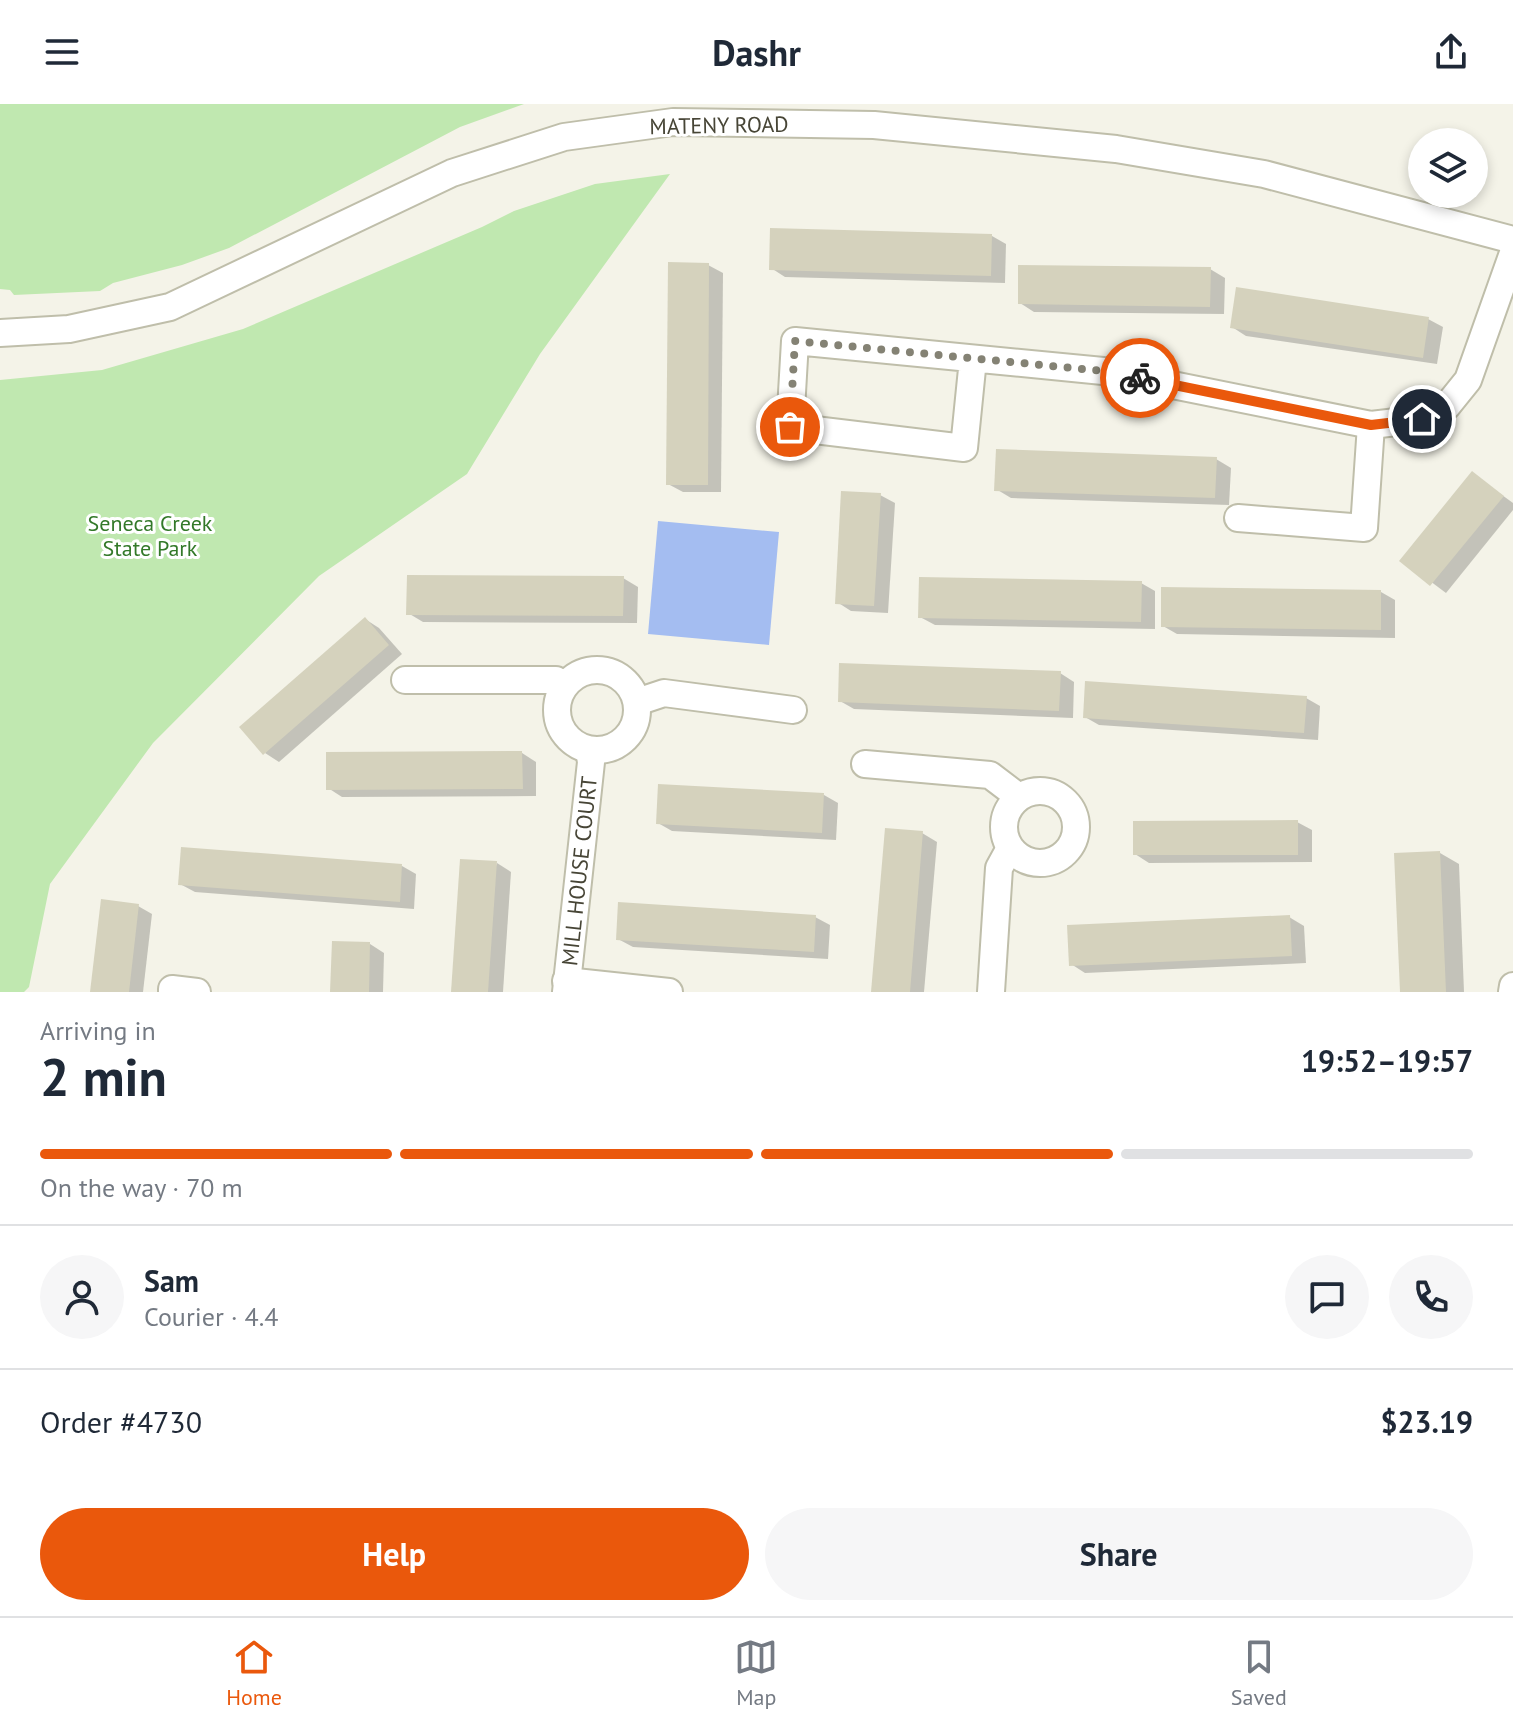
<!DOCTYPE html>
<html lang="en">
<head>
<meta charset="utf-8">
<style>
	:root { --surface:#fff; --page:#f6f6f7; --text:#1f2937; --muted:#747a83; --line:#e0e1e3; --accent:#ea580c }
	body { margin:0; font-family:"PT Sans",sans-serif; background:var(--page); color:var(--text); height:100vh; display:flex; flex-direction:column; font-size:30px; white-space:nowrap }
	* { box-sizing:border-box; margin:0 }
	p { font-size:26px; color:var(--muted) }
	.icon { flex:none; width:44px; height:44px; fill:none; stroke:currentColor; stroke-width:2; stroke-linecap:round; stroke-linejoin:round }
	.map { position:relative; height:888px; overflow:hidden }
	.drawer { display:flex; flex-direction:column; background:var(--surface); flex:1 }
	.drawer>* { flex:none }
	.tools { position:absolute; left:1408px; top:24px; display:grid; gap:16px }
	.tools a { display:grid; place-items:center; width:80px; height:80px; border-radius:50%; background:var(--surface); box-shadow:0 4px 12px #0003; font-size:40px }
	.pin { position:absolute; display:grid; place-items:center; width:68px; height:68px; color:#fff; margin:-34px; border:4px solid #fff; border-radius:50%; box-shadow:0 2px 8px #0007 }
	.courier { position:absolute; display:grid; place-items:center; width:80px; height:80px; margin:-40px; border:6px solid #ea580c; border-radius:50%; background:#fff; color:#222; box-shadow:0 2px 10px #0007 }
	.head em { font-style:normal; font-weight:800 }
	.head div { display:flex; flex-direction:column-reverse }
	.head { display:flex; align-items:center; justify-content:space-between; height:136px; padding:0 40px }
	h1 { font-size:52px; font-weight:800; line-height:60px }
	.bar { display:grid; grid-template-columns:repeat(4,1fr); gap:12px 8px; align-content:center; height:96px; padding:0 40px }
	.bar i { height:10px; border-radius:6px; background:var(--line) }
	.bar .active { background:var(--accent) }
	.bar p { grid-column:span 4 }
	.line { display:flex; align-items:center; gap:20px; padding:0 40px; border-top:2px solid var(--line) }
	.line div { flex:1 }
	.round { display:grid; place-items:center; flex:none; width:84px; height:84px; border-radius:42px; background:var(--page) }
	.button { display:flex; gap:16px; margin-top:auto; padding:16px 40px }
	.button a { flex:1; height:92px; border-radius:48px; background:var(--accent); color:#fff; font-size:32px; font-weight:800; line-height:92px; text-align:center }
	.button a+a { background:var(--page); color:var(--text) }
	header { display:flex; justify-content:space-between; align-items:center; height:104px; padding:0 40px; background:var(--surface); font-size:36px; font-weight:800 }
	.menu { display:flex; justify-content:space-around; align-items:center; height:112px; border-top:2px solid var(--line); background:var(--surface); font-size:22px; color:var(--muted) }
	.menu a { display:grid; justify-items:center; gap:4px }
	.menu .active { color:var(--accent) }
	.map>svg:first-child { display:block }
	.green { fill:#c0e8b0 }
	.water { fill:#a4bdf1 }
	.shadow { fill:#0003 }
	.building { fill:#d5d2bd }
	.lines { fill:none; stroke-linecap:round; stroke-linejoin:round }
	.minor-casing { stroke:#bfbeaa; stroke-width:30 }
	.minor { stroke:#fff; stroke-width:26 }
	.done { stroke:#848274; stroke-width:8; stroke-dasharray:0 14.4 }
	.route { stroke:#ea580c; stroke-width:10 }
	.labels { text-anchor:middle; stroke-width:6; stroke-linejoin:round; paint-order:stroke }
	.street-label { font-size:22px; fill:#474536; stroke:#fff }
	.park-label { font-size:22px; fill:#337929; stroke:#fff }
</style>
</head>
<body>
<header><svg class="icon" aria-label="menu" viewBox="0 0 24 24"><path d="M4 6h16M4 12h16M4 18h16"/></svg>Dashr<svg class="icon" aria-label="share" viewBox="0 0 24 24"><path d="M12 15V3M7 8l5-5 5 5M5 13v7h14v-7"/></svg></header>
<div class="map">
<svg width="1513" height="888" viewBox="0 0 1513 888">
	<rect width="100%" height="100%" fill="#f4f3e8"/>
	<g class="green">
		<polygon points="0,0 524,0 460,23 229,144 182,161 113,179 100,187 14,191 10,186 0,185"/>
		<polygon points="670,70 540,250 467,370 319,472 153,639 50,780 29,883 24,888 0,888 0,276 102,266 243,225 482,123 514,107 595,80"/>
	</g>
	<polygon class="water" points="658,417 779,428 769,541 648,530"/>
	<g class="shadow">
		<polygon points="992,132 1006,140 1005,179 785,173 771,164"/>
		<polygon points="708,161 723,169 721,388 683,388 668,380"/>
		<polygon points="1210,165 1225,174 1224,210 1034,208 1020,199"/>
		<polygon points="1428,215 1443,223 1437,260 1246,232 1232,223"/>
		<polygon points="1216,355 1231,364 1229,401 1011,394 996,385"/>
		<polygon points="1473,370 1513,399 1513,406 1446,489 1402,456"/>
		<polygon points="880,391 895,399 888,509 851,507 837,498"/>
		<polygon points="623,474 638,483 637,519 423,518 408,509"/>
		<polygon points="1141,479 1155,487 1155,525 935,521 920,513"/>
		<polygon points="1381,488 1395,496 1395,534 1177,530 1163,522"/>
		<polygon points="365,515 379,524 402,550 279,658 265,649"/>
		<polygon points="1060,569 1074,578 1073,614 854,605 840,597"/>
		<polygon points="1306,594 1320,602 1318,636 1099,621 1085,613"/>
		<polygon points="522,649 536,658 536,692 342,693 328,684"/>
		<polygon points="824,691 838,699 836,736 672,727 658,719"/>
		<polygon points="1297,718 1312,726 1312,758 1149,759 1135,750"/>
		<polygon points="922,729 937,738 924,888 873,888"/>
		<polygon points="1440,749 1459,760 1464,888 1402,888"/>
		<polygon points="497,759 511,768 503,888 453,888"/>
		<polygon points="402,762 416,770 414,805 195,788 180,780"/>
		<polygon points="138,802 152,810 143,888 92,888"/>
		<polygon points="815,813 830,821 828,855 633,843 618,835"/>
		<polygon points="1289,813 1304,822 1306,859 1085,869 1071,860"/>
		<polygon points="370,840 384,849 383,888 332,888"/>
	</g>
	<g class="building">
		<polygon points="770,124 992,130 991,172 769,166"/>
		<polygon points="668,158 709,159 708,381 666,381"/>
		<polygon points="1018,161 1211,163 1210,203 1018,200"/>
		<polygon points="1236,183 1429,213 1423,254 1230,224"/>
		<polygon points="996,345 1217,353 1215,394 994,387"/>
		<polygon points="1472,367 1504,392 1430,482 1399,457"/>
		<polygon points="841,387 881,389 874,502 835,500"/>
		<polygon points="407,471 624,472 623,512 406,511"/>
		<polygon points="919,473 1142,477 1141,518 918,514"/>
		<polygon points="1161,483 1381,486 1381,526 1161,523"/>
		<polygon points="365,513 389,541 263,651 239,623"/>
		<polygon points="839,559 1061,567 1059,607 838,598"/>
		<polygon points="1085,577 1307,592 1304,629 1083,614"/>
		<polygon points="522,647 523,685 326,686 326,648"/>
		<polygon points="658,680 824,689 822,729 656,720"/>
		<polygon points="1298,716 1298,751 1133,751 1133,717"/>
		<polygon points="885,724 923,727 910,888 871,888"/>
		<polygon points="181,743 402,760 400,798 178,781"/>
		<polygon points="1440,747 1446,888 1400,888 1394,749"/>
		<polygon points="460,755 497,757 488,888 451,888"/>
		<polygon points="101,795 139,800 129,888 90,888"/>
		<polygon points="618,798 816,811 814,848 616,836"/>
		<polygon points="1290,811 1292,852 1069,862 1067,821"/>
		<polygon points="332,837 370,838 369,888 330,888"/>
	</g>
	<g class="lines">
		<g class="minor-casing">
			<g id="minor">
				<polyline points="0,229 69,225 170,203 452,69 564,33 673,18 874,21 1116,45 1264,70 1513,136"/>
				<polyline points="973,255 964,344 790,323 795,237 1103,267 1371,321 1422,315 1447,302 1468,276 1513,149"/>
				<polyline points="1238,414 1364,424 1371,321"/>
				<circle cx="597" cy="606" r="40"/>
				<polyline points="405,576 556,576 563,583"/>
				<polyline points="637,598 664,589 793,606"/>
				<polyline points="865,660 990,671 1019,693"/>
				<circle cx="1040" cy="723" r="36"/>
				<polyline points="566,877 669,888"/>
				<polyline points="172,888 172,885 197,888"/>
				<polyline points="566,888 591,658 589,646"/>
				<polyline points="991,888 999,764 1010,744"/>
				<polyline points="1512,888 1513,882"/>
			</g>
		</g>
		<use href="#minor" class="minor"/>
	</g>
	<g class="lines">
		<polyline class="done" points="790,323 795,237 1103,267 1140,274"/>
		<polyline class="route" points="1140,274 1371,321 1422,315"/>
	</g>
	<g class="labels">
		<g class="street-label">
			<text transform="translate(719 21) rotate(-1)" y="8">MATENY ROAD</text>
			<text transform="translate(579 767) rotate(-84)" y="8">MILL HOUSE COURT</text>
		</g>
		<g class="park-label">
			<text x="150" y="427">Seneca Creek<tspan x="150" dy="25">State Park</tspan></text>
		</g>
	</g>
</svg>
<div class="tools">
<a><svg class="icon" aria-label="layers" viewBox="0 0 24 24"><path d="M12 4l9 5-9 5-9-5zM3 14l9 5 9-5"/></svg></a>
</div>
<div class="pin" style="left:790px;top:323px;background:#ea580c"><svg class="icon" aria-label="bag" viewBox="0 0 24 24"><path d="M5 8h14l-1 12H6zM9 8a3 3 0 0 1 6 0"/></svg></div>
<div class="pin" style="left:1422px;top:315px;background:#1f2937"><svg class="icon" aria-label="home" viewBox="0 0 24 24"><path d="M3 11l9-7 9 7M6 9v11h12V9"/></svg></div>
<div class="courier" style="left:1140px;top:274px"><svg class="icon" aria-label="bike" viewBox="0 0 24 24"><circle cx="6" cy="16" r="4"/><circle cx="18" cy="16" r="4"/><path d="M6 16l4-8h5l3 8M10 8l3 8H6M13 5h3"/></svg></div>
</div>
<section class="drawer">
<div class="head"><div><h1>2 min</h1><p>Arriving in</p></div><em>19:52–19:57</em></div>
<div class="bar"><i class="active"></i><i class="active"></i><i class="active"></i><i></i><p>On the way · 70 m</p></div>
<div class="line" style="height:144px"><a class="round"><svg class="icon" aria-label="person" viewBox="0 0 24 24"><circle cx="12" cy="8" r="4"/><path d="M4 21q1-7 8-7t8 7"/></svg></a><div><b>Sam</b><p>Courier · 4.4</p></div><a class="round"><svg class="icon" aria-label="chat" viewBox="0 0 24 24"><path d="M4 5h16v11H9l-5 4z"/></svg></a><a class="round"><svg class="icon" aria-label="phone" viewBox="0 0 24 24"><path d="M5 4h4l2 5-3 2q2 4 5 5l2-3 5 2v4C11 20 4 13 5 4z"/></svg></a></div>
<div class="line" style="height:104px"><div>Order #4730</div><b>$23.19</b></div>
<div class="button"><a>Help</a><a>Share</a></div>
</section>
<nav class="menu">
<a class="active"><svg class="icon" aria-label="home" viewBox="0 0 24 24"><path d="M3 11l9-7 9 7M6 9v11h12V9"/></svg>Home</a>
<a><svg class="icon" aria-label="map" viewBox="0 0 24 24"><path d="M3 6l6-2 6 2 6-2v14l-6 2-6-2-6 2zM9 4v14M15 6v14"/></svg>Map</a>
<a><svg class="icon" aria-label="saved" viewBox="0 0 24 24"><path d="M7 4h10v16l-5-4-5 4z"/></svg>Saved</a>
</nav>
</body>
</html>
